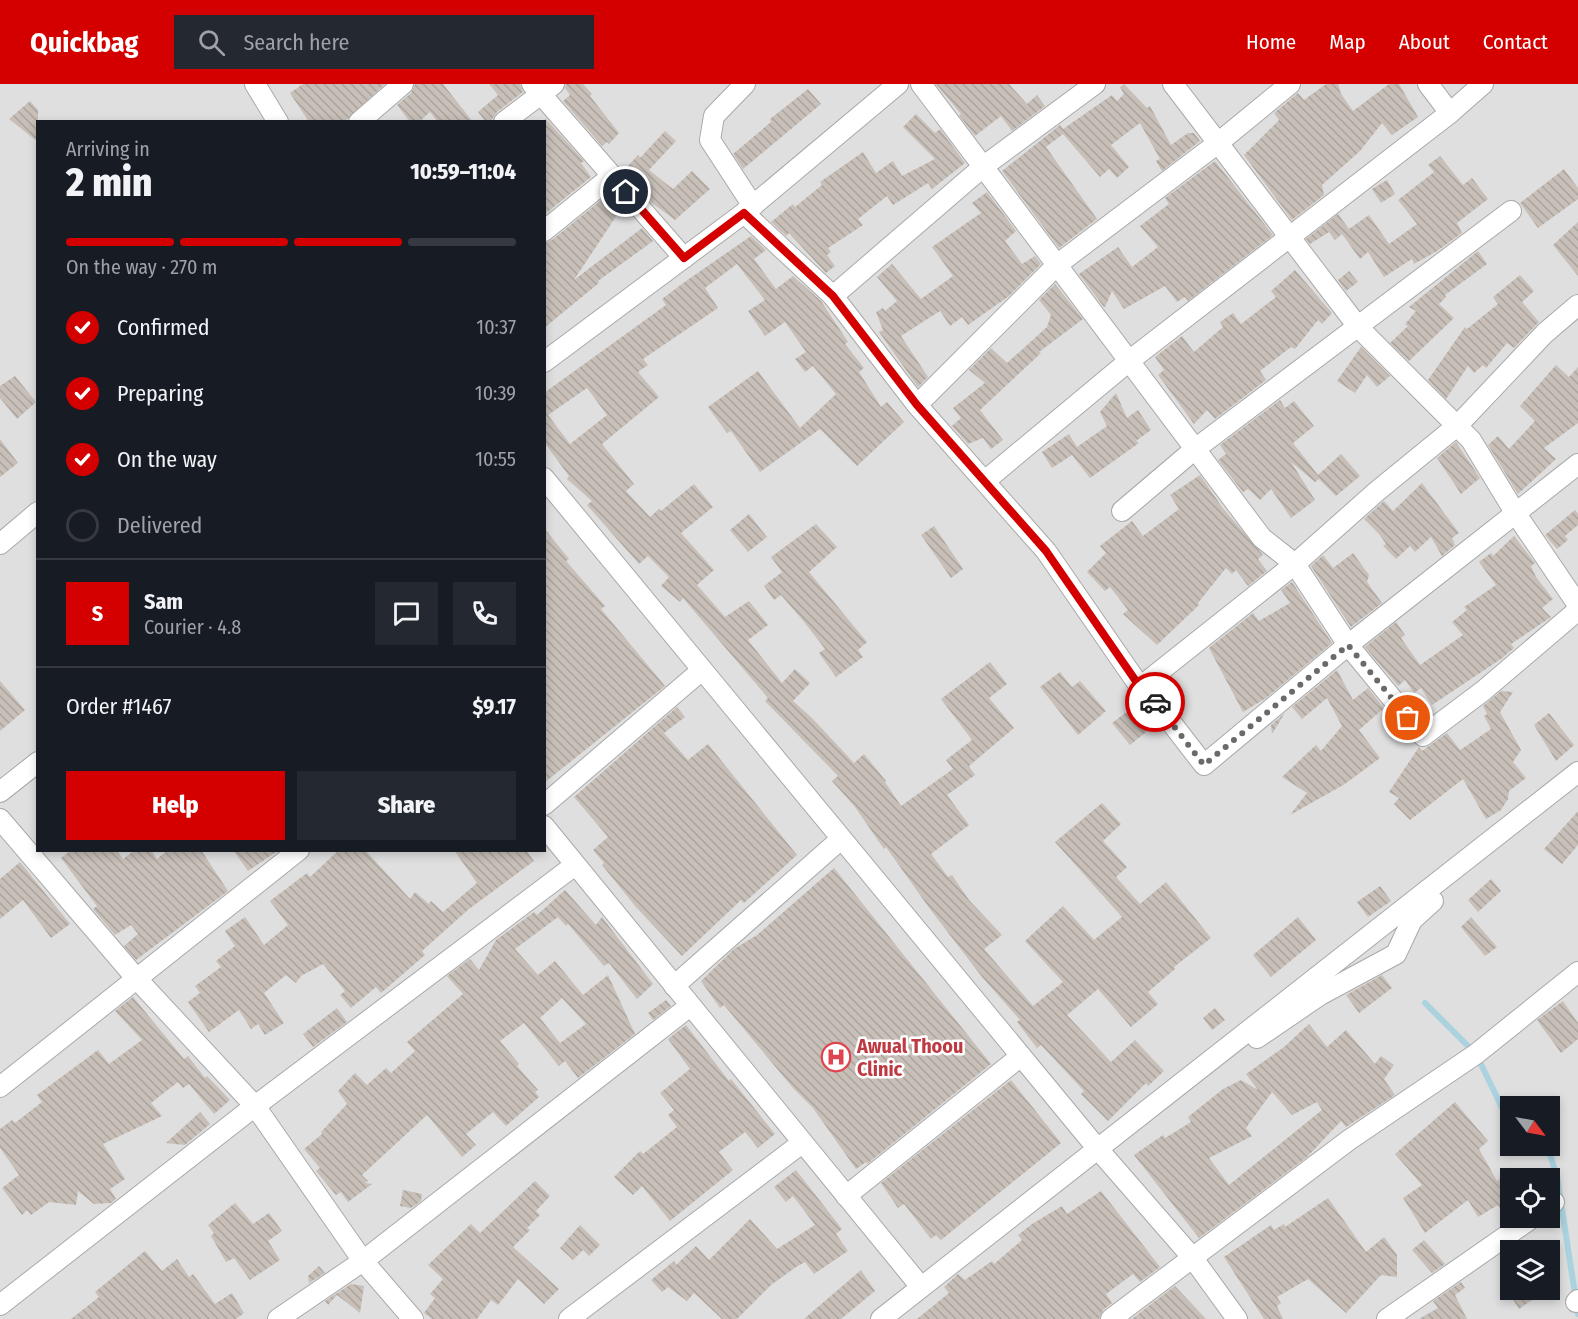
<!DOCTYPE html>
<html lang="en">
<head>
<meta charset="utf-8">
<style>
	:root { --surface:#171b24; --page:#242831; --text:#f1f3f6; --muted:#9ea1a6; --line:#363941; --accent:#d40000 }
	body { margin:0; font-family:"Fira Sans Condensed",sans-serif; background:var(--page); color:var(--text); height:100vh; display:flex; flex-direction:column; font-size:22px; white-space:nowrap }
	* { box-sizing:border-box; margin:0 }
	p { font-size:20px; color:var(--muted) }
	.icon { flex:none; width:33px; height:33px; fill:none; stroke:currentColor; stroke-width:2; stroke-linecap:round; stroke-linejoin:round }
	.map { position:relative; flex:1; overflow:hidden }
	.drawer { position:absolute; left:36px; top:36px; width:510px; height:732px; display:flex; flex-direction:column; background:var(--surface); border-radius:0px; box-shadow:0 3px 9px #0003 }
	.drawer>* { flex:none }
	.needle { width:39px; rotate:122deg }
	.tools { position:absolute; left:1500px; top:1012px; display:grid; gap:12px }
	.tools a { display:grid; place-items:center; width:60px; height:60px; border-radius:0px; background:var(--surface); box-shadow:0 3px 9px #0003; font-size:30px }
	.pin { position:absolute; display:grid; place-items:center; width:51px; height:51px; color:#fff; margin:-26px; border:3px solid #fff; border-radius:50%; box-shadow:0 2px 6px #0007 }
	.courier { position:absolute; display:grid; place-items:center; width:60px; height:60px; margin:-30px; border:4px solid #d40000; border-radius:50%; background:#fff; color:#222; box-shadow:0 2px 8px #0007 }
	.head em { font-style:normal; font-weight:800 }
	.head div { display:flex; flex-direction:column-reverse }
	.head { display:flex; align-items:center; justify-content:space-between; height:102px; padding:0 30px }
	h1 { font-size:39px; font-weight:800; line-height:45px }
	.bar { display:grid; grid-template-columns:repeat(4,1fr); gap:9px 6px; align-content:center; height:72px; padding:0 30px }
	.bar i { height:8px; border-radius:4px; background:var(--line) }
	.bar .active { background:var(--accent) }
	.bar p { grid-column:span 4 }
	.line { display:flex; align-items:center; gap:15px; padding:0 30px; border-top:2px solid var(--line) }
	.line div { flex:1 }
	.round { display:grid; place-items:center; flex:none; width:63px; height:63px; border-radius:0px; background:var(--page) }
	ol { padding:0 30px; list-style:none }
	li { display:flex; align-items:center; gap:18px; height:66px }
	li p { margin-inline-start:auto }
	li .icon { padding:6px; border-radius:50%; background:var(--accent); color:#fff; stroke-width:4 }
	li:last-child { color:var(--muted) }
	li i { width:33px; height:33px; border:3px solid var(--line); border-radius:50% }
	.button { display:flex; gap:12px; margin-top:auto; padding:12px 30px }
	.button a { flex:1; height:69px; border-radius:0px; background:var(--accent); color:#fff; font-size:24px; font-weight:800; line-height:69px; text-align:center }
	.button a+a { background:var(--page); color:var(--text) }
	header { display:flex; align-items:center; gap:36px; box-sizing:border-box; height:84px; padding:0 30px; background:var(--accent); color:#fff }
	header strong { font-size:28px }
	nav { display:flex; gap:33px; margin-inline-start:auto; font-size:21px }
	.search { width:420px; height:54px; background:var(--page); display:flex; align-items:center; gap:15px; box-sizing:border-box; padding:0 21px; border-radius:0px; color:var(--muted); font-size:22px }
	.map>svg:first-child { display:block }
	.residential { fill:#e0dfdf; fill-rule:evenodd }
	.lines { fill:none; stroke-linecap:round; stroke-linejoin:round }
	.stream { stroke:#aad3df; stroke-width:6 }
	.building { fill:url(#building-back-hatch); fill-rule:evenodd }
	.street-casing { stroke:#a9a9a9; stroke-width:22 }
	.street { stroke:#fff; stroke-width:20 }
	.done { stroke:#6b6a68; stroke-width:6; stroke-dasharray:0 10.8 }
	.route { stroke:#d40000; stroke-width:8 }
	.labels { text-anchor:middle; stroke-width:5; stroke-linejoin:round; paint-order:stroke }
	.health-label { font-size:20px; font-weight:bold; fill:#be3a42; stroke:#fff; text-anchor:start }
</style>
</head>
<body>
<header>
<strong>Quickbag</strong>
<div class="search"><svg class="icon" aria-label="search" viewBox="0 0 24 24"><circle cx="10" cy="10" r="6"/><path d="M15 15l6 6"/></svg>Search here</div>
<nav><a>Home</a><a>Map</a><a>About</a><a>Contact</a></nav>
</header>
<div class="map">
<svg width="1578" height="1235" viewBox="0 0 1578 1235">
	<defs>
		<pattern id="building-back-hatch" width="6" height="6" patternUnits="userSpaceOnUse" patternTransform="scale(1.5)"><rect width="6" height="6" fill="#c7bfb8"/><path d="M-1 5l2 2M0 0l6 6M5-1l2 2" fill="none" stroke="#aba49e"/></pattern>
	</defs>
	<rect width="100%" height="100%" fill="#f2efe9"/>
	<path class="residential" d="M0,0H1578V1235H0ZM38,38H544V766H38ZM1510,1023H1550V1062H1510ZM1510,1095H1550V1134H1510ZM1510,1167H1550V1206H1510Z"/>
	<g class="lines">
		<g class="stream">
			<polyline points="1425,919 1476,970 1510,1040"/>
			<polyline points="1538,1062 1549,1068 1557,1092 1578,1230"/>
		</g>
	</g>
	<g class="building">
		<polygon points="303,0 385,0 344,38 309,38 290,9"/>
		<polygon points="415,0 443,0 473,38 438,38 430,28 419,38 410,38 397,21 411,9"/>
		<polygon points="489,0 520,0 523,8 497,28 490,38 486,38 478,28 498,11"/>
		<polygon points="566,0 583,0 592,10 590,12 619,49 609,60 607,58 602,62 563,17 570,11 565,4"/>
		<polygon points="936,0 1009,0 1027,20 1037,11 1045,22 1012,47 1001,32 975,52 959,31 961,30"/>
		<polygon points="1124,0 1147,24 1150,22 1171,61 1188,49 1194,49 1200,57 1162,87 1156,77 1160,75 1140,39 1111,61 1129,83 1117,94 1109,85 1100,93 1063,50 1046,63 1097,135 1059,164 1002,87 1060,41 1063,45 1112,11 1117,17 1124,10 1120,3"/>
		<polygon points="1326,0 1338,0 1341,10 1353,27 1389,0 1399,0 1418,33 1392,51 1382,39 1360,67 1322,101 1324,111 1292,136 1244,71 1279,36 1274,29 1298,9 1304,16"/>
		<polygon points="808,5 821,20 743,85 733,70 771,38 770,35"/>
		<polygon points="30,17 38,26 38,58 9,35"/>
		<polygon points="916,30 935,49 940,45 965,79 932,105 928,99 893,121 887,112 858,135 863,141 828,164 831,168 827,171 835,182 826,189 789,149 786,152 771,138 793,120 795,123 822,101 820,98 863,68 876,89 893,77 902,92 935,75 903,43"/>
		<polygon points="545,34 584,77 581,79 591,93 544,131"/>
		<polygon points="665,47 676,57 649,86 673,105 692,87 710,105 675,136 652,119 626,89 629,87 626,84 638,71 640,74"/>
		<polygon points="1440,72 1463,101 1472,94 1488,115 1457,139 1462,149 1437,167 1414,180 1412,175 1384,193 1368,168 1360,175 1342,150 1335,156 1329,148 1310,160 1306,155 1338,130 1349,145 1369,131 1389,160 1417,140 1398,116 1434,88 1428,81"/>
		<polygon points="1215,77 1273,151 1188,217 1185,213 1177,218 1165,202 1124,225 1112,207 1105,223 1103,222 1079,190 1118,163 1132,183 1158,163 1140,142 1169,120 1165,114"/>
		<polygon points="1564,85 1578,104 1578,115 1538,144 1520,119"/>
		<polygon points="1387,96 1395,110 1381,119 1372,105"/>
		<polygon points="611,108 623,122 574,196 642,144 653,157 598,197 599,199 544,244 544,159 552,156"/>
		<polygon points="987,108 1016,147 1005,157 1022,180 1035,172 1041,180 1009,212 968,241 962,233 950,242 940,227 901,252 928,293 918,303 879,248 883,246 876,228 883,224 885,227 897,217 877,193 892,180 921,215 953,192 932,163 981,129 972,119"/>
		<polygon points="1578,138 1578,192 1553,161"/>
		<path d="M751,152L766,166L754,175L776,205L793,192L821,217L848,258L845,260L864,284L859,288L881,323L887,318L904,338L857,382L820,345L760,388L731,347L727,349L708,323L758,287L800,344L836,310L813,282L805,288L795,275L806,268L785,238L765,252L748,227L765,216L737,180L705,204L718,224L643,275L648,281L638,288L659,313L602,360L634,400L626,407L650,433L659,425L661,427L694,400L713,423L681,449L714,486L697,501L725,533L749,517L768,541L748,556L782,599L795,585L810,599L793,617L813,635L854,679L864,670L886,697L885,698L901,722L953,685L946,676L972,656L941,615L990,578L1007,600L989,614L1014,644L969,682L975,691L947,711L969,741L931,770L948,793L952,791L969,816L1002,851L984,865L1033,922L1063,898L1025,857L1063,822L1094,856L1122,833L1055,758L1102,719L1121,740L1103,757L1127,783L1116,793L1140,820L1166,798L1211,854L1174,883L1175,885L1148,908L1158,920L1131,943L1098,905L1067,931L1111,978L1135,956L1164,987L1148,1002L1146,999L1108,1037L1081,1010L1084,1007L1041,961L1037,964L1017,938L1020,936L982,893L930,825L886,763L884,765L855,723L832,697L838,692L765,617L768,614L683,514L680,518L661,502L669,493L648,472L639,480L587,421L592,417L567,395L569,392L544,358V309L666,221L662,215L686,197ZM587,304L607,331L570,360L548,331Z"/>
		<polygon points="1478,167 1487,180 1445,211 1446,213 1439,220 1454,234 1409,277 1390,259 1408,242 1405,240 1416,227 1409,223"/>
		<polygon points="1295,186 1332,229 1322,240 1318,236 1295,265 1291,263 1260,287 1266,296 1215,335 1207,326 1194,340 1158,291 1164,286 1155,273 1182,252 1194,268 1223,243 1220,238 1233,229 1241,240 1276,213 1271,207"/>
		<polygon points="1349,187 1358,198 1346,207 1338,196"/>
		<polygon points="1520,191 1534,207 1522,218 1539,238 1514,264 1507,259 1486,284 1483,281 1474,289 1468,282 1446,315 1428,296 1465,243 1467,245 1498,220 1493,213"/>
		<polygon points="1055,200 1083,235 1039,268 1041,269 980,326 1003,356 991,365 983,354 968,360 952,342 961,334 953,324 985,299 969,286 991,264 1007,279 1047,243 1051,231 1039,216"/>
		<polygon points="1361,263 1390,292 1377,303 1367,291 1355,309 1337,297"/>
		<polygon points="1556,281 1569,293 1578,283 1578,339 1544,364 1556,375 1518,410 1488,361 1498,352 1509,365 1535,337 1520,322"/>
		<polygon points="15,292 36,318 17,335 0,314 0,302"/>
		<polygon points="1116,309 1127,334 1138,326 1151,346 1136,357 1139,359 1090,394 1072,371 1052,384 1042,368 1069,350 1077,363 1107,342 1100,328"/>
		<polygon points="1280,316 1285,324 1294,317 1314,342 1293,359 1318,391 1341,370 1360,392 1336,412 1319,395 1315,398 1291,378 1315,416 1291,434 1271,405 1260,416 1248,405 1243,408 1218,376 1226,370 1220,361"/>
		<polygon points="0,355 18,379 0,393"/>
		<polygon points="1456,358 1480,394 1461,410 1437,374"/>
		<polygon points="1200,391 1222,423 1263,471 1258,475 1267,487 1248,502 1236,486 1232,490 1226,484 1198,519 1199,521 1157,561 1123,530 1128,526 1110,503 1105,507 1087,488 1106,469 1100,462 1132,437 1143,452 1179,425 1170,411"/>
		<polygon points="1422,399 1459,449 1452,454 1455,461 1442,472 1431,453 1415,468 1410,462 1396,475 1383,462 1386,460 1379,450 1364,435 1384,417 1393,427"/>
		<polygon points="1575,426 1578,430 1578,441 1565,452 1568,456 1557,465 1545,451"/>
		<polygon points="749,430 767,453 748,468 730,446"/>
		<polygon points="816,440 837,463 809,488 867,558 858,566 863,573 836,593 819,569 825,565 805,539 781,511 774,516 764,502 782,488 771,473"/>
		<polygon points="934,442 963,485 951,494 921,451"/>
		<polygon points="544,444 569,475 566,477 605,522 601,525 665,602 544,699"/>
		<polygon points="1514,452 1535,479 1531,482 1536,493 1553,515 1542,524 1551,533 1511,560 1514,564 1501,575 1432,621 1421,604 1414,609 1405,596 1398,602 1365,563 1396,538 1405,551 1401,554 1420,581 1463,551 1452,538 1467,526 1464,523 1496,501 1479,478 1491,469 1493,472"/>
		<polygon points="1353,469 1369,491 1367,498 1382,519 1351,543 1311,482 1323,471 1333,484"/>
		<polygon points="1292,498 1332,559 1266,614 1243,628 1209,564 1253,529 1259,537 1290,519 1281,506"/>
		<polygon points="1337,586 1353,616 1368,604 1384,624 1359,646 1380,674 1345,700 1290,731 1307,709 1282,693 1316,661 1321,667 1342,642 1327,614 1302,635 1292,623"/>
		<polygon points="1060,588 1072,603 1080,597 1106,627 1078,651 1040,603"/>
		<polygon points="0,597 25,626 0,647"/>
		<polygon points="1501,607 1513,608 1500,628 1521,666 1513,678 1526,694 1509,707 1508,715 1501,726 1486,735 1463,695 1410,736 1394,720 1399,714 1389,708 1419,663 1422,667 1447,649 1460,666 1475,656 1491,645 1484,632 1487,630 1483,622"/>
		<polygon points="677,623 685,633 664,649 688,676 708,660 797,771 744,819 741,816 682,872 636,823 602,781 604,779 593,766 608,753 574,713"/>
		<polygon points="1133,623 1150,645 1130,661 1112,639"/>
		<polygon points="1285,629 1272,650 1271,641"/>
		<polygon points="1549,629 1574,661 1556,677 1534,641"/>
		<polygon points="1578,727 1578,761 1562,780 1544,765"/>
		<polygon points="71,766 117,766 123,775 135,766 151,766 157,775 168,766 201,766 228,807 136,876 124,862 138,850 131,841 115,851 93,825 97,822 61,774"/>
		<polygon points="233,766 279,766 248,787"/>
		<polygon points="339,766 365,766 410,815 415,808 429,820 431,817 443,828 477,799 454,766 526,766 534,777 469,825 422,867 425,871 381,909 376,903 351,924 340,911 345,907 323,880 301,892 296,899 286,891 264,909 284,939 265,951 258,940 251,945 239,926 209,948 188,918 200,909 195,902 221,883 216,877 235,862 225,847 245,833 264,861 288,841 270,817 307,789 310,793"/>
		<polygon points="20,778 70,840 51,854 23,816 0,835 0,795"/>
		<polygon points="834,784 991,980 867,1080 866,1078 856,1085 813,1024 793,1004 724,921 720,924 701,897 734,865 757,851"/>
		<polygon points="1491,795 1501,807 1478,828 1468,816"/>
		<polygon points="1380,802 1391,817 1368,833 1357,818"/>
		<path d="M565,806L596,841L602,833L653,900L637,915L609,879L604,882L568,840L566,842L558,833L515,865L538,891L555,877L583,911L608,891L635,950L578,994L565,977L559,982L524,939L500,957L519,980L517,982L538,1006L535,1008L539,1013L506,1042L493,1028L466,1050L476,1061L462,1073L427,1031L362,1091L368,1097L365,1099L372,1100L348,1118L341,1108L336,1111L316,1087L320,1084L304,1065L322,1050L321,1048L347,1020L338,1007L355,989L367,1001L386,984L391,989L415,967L407,958L463,910L447,892L470,875L479,886L496,856L534,828L537,831ZM562,914L586,940L560,959L540,934Z"/>
		<polygon points="1298,833 1316,856 1271,893 1253,871"/>
		<polygon points="1471,833 1497,863 1485,872 1461,843"/>
		<polygon points="1382,891 1392,904 1359,929 1346,911"/>
		<polygon points="133,913 184,975 188,972 205,994 207,992 230,1016 214,1030 189,1000 183,1004 178,998 151,1019 162,1032 103,1060 125,1095 110,1105 116,1115 111,1119 94,1120 78,1107 76,1121 49,1118 31,1131 27,1126 22,1131 2,1104 19,1091 0,1064 0,1045 12,1036 15,1039 42,1018 37,1011 98,966 109,980 142,956 115,927"/>
		<polygon points="666,916 671,922 653,936 648,929"/>
		<polygon points="1563,917 1578,939 1578,955 1561,969 1537,936"/>
		<polygon points="337,924 347,938 313,963 303,950"/>
		<polygon points="1215,924 1225,936 1212,946 1203,934"/>
		<path d="M1309,940L1327,963L1346,946L1375,980L1381,972L1394,981L1384,995L1395,1011L1346,1043L1341,1037L1307,1073L1199,1154L1134,1071L1163,1051L1165,1054L1191,1038L1188,1033L1223,1005L1241,996L1258,1006L1246,990L1284,963ZM1272,1008L1292,1031L1317,1018L1322,1026L1229,1101L1209,1074L1252,1052L1246,1044Z"/>
		<polygon points="686,941 729,997 731,995 775,1050 758,1064 745,1048 719,1068 733,1086 670,1137 642,1102 633,1111 614,1093 640,1067 643,1070 677,1043 668,1031 674,1026 660,1009 690,985 668,955"/>
		<polygon points="1011,996 1061,1059 941,1156 936,1151 931,1155 904,1120 898,1124 881,1099"/>
		<polygon points="1455,1018 1488,1057 1479,1065 1497,1097 1510,1089 1510,1134 1506,1137 1498,1121 1478,1133 1468,1116 1425,1149 1403,1114 1422,1101 1395,1070"/>
		<polygon points="200,1028 210,1040 185,1061 166,1059"/>
		<polygon points="796,1086 842,1145 836,1150 848,1167 814,1190 805,1178 796,1183 771,1201 737,1235 722,1235 694,1209 687,1217 668,1203 662,1208 651,1196 674,1177 676,1181 696,1162 709,1176 750,1135 777,1165 815,1141 793,1112 786,1118 774,1103"/>
		<polygon points="535,1097 550,1112 536,1127 540,1131 527,1144 530,1146 513,1163 559,1205 544,1220 518,1195 498,1221 491,1216 477,1235 432,1235 424,1229 435,1214 430,1210 443,1195 428,1181 471,1140 480,1149"/>
		<polygon points="403,1106 422,1110 421,1117 411,1124 400,1122"/>
		<polygon points="1101,1107 1160,1183 1140,1198 1133,1190 1106,1210 1112,1219 1103,1226 1099,1235 917,1235 949,1209 944,1203 958,1190 965,1196 992,1177 994,1180 1022,1156 1018,1151 1032,1140 1062,1122 1067,1130"/>
		<polygon points="1328,1114 1366,1168 1384,1153 1397,1171 1397,1193 1381,1191 1346,1229 1308,1195 1277,1213 1281,1219 1277,1222 1283,1235 1264,1235 1224,1173 1271,1141 1274,1146 1284,1140 1285,1143"/>
		<polygon points="235,1119 253,1140 269,1129 282,1147 268,1157 280,1176 250,1196 234,1174 226,1178 211,1152 214,1149 208,1141"/>
		<polygon points="580,1141 600,1161 589,1172 583,1166 573,1176 560,1164"/>
		<polygon points="1424,1156 1445,1180 1432,1189 1412,1166"/>
		<polygon points="145,1167 162,1187 177,1175 189,1193 193,1190 215,1220 232,1209 244,1229 236,1235 71,1235 99,1213 95,1208"/>
		<polygon points="319,1182 325,1189 309,1199 308,1192"/>
		<polygon points="861,1186 875,1207 841,1235 804,1235"/>
		<polygon points="1461,1198 1465,1204 1455,1211 1467,1235 1419,1235 1438,1224 1433,1217"/>
		<polygon points="351,1200 364,1202 360,1229 337,1211 328,1221 325,1217"/>
		<polygon points="1175,1202 1206,1235 1132,1235 1155,1217"/>
		<polygon points="1507,1206 1526,1206 1532,1216 1519,1225"/>
	</g>
	<g class="lines">
		<g class="street-casing">
			<g id="street">
				<polyline points="255,0 278,38"/>
				<polyline points="532,0 684,174"/>
				<polyline points="745,0 714,32 710,56 753,122"/>
				<polyline points="921,0 1262,454 1295,480 1348,561 1423,652 1483,607 1578,526"/>
				<polyline points="1173,0 1359,244 1471,356 1516,430 1578,521"/>
				<polyline points="1428,0 1450,29"/>
				<polyline points="359,38 403,0"/>
				<polyline points="504,38 554,0"/>
				<polyline points="744,129 833,212 917,321 1058,180 1218,59 1290,0"/>
				<polyline points="544,147 612,92"/>
				<polyline points="833,212 984,82 1095,0"/>
				<polyline points="544,278 744,129 898,0"/>
				<polyline points="917,321 1046,467 1140,603 1153,615 1204,681 1348,561 1578,380"/>
				<polyline points="544,394 1097,1064 1192,1173 1237,1235"/>
				<polyline points="986,396 1129,277 1450,29 1483,0"/>
				<polyline points="1122,427 1195,365 1511,127"/>
				<polyline points="0,460 38,428"/>
				<polyline points="1140,603 1295,480 1376,408 1458,341 1545,249 1578,221"/>
				<polyline points="0,708 38,678"/>
				<polyline points="544,721 702,586"/>
				<polyline points="0,735 136,894 255,1022 363,1177 413,1235"/>
				<polyline points="544,742 921,1203"/>
				<polyline points="674,902 841,755"/>
				<polyline points="1257,954 1320,911 1396,870 1412,836 1433,817"/>
				<polyline points="0,1003 299,766"/>
				<polyline points="846,1112 1021,972"/>
				<polyline points="1550,1122 1554,1118"/>
				<polyline points="1576,1218 1578,1216"/>
				<polyline points="0,1221 255,1022 575,781"/>
				<polyline points="278,1235 363,1177 690,922"/>
				<polyline points="569,1235 802,1059"/>
				<polyline points="881,1235 1578,688"/>
				<polyline points="1111,1235 1349,1056 1476,970 1578,888"/>
				<polyline points="1387,1235 1532,1134"/>
			</g>
		</g>
		<use href="#street" class="street"/>
	</g>
	<g class="lines">
		<polyline class="done" points="1155,618 1204,681 1348,561 1408,634"/>
		<polyline class="route" points="626,108 684,174 744,129 833,212 917,321 1046,467 1140,603 1155,618"/>
	</g>
	<defs>
		<g id="hospital-ring" transform="scale(1.5)"><circle r="9.5" fill="#fff" stroke="#e0444e" stroke-width="1.5"/><path d="M-5-5h3v3.5h4V-5h3V5h-3V1.5h-4V5h-3Z" fill="#e0444e"/></g>
	</defs>
	<g fill-rule="evenodd">
		<use href="#hospital-ring" x="836" y="973"/>
	</g>
	<g class="labels">
		<g class="health-label">
			<text x="857" y="969">Awual Thoou<tspan x="857" dy="23">Clinic</tspan></text>
		</g>
	</g>
</svg>
<div class="tools">
<a><svg class="needle" viewBox="-14 -14 28 28"><path d="M0-13l5 13h-10z" fill="#e53935"/><path d="M0 13l5-13h-10z" fill="#9ea1a6"/></svg></a>
<a><svg class="icon" aria-label="locate" viewBox="0 0 24 24"><circle cx="12" cy="12" r="6"/><path d="M12 2v4M12 18v4M2 12h4M18 12h4"/></svg></a>
<a><svg class="icon" aria-label="layers" viewBox="0 0 24 24"><path d="M12 4l9 5-9 5-9-5zM3 14l9 5 9-5"/></svg></a>
</div>
<div class="pin" style="left:1408px;top:634px;background:#ea580c"><svg class="icon" aria-label="bag" viewBox="0 0 24 24"><path d="M5 8h14l-1 12H6zM9 8a3 3 0 0 1 6 0"/></svg></div>
<div class="pin" style="left:626px;top:108px;background:#1f2937"><svg class="icon" aria-label="home" viewBox="0 0 24 24"><path d="M3 11l9-7 9 7M6 9v11h12V9"/></svg></div>
<div class="courier" style="left:1155px;top:618px"><svg class="icon" aria-label="car" viewBox="0 0 24 24"><path d="M5 17H2v-5l4-1 3-4h7l3 4 3 1v5h-3M9 17h6M6 11h13"/><circle cx="7" cy="17" r="2"/><circle cx="17" cy="17" r="2"/></svg></div>
<section class="drawer">
<div class="head"><div><h1>2 min</h1><p>Arriving in</p></div><em>10:59–11:04</em></div>
<div class="bar"><i class="active"></i><i class="active"></i><i class="active"></i><i></i><p>On the way · 270 m</p></div>
<ol>
<li><svg class="icon" aria-label="check" viewBox="0 0 24 24"><path d="M5 12l5 5 9-10"/></svg>Confirmed<p>10:37</p></li>
<li><svg class="icon" aria-label="check" viewBox="0 0 24 24"><path d="M5 12l5 5 9-10"/></svg>Preparing<p>10:39</p></li>
<li><svg class="icon" aria-label="check" viewBox="0 0 24 24"><path d="M5 12l5 5 9-10"/></svg>On the way<p>10:55</p></li>
<li><i></i>Delivered</li>
</ol>
<div class="line" style="height:108px"><b class="round" style="background:var(--accent);color:#fff">S</b><div><b>Sam</b><p>Courier · 4.8</p></div><a class="round"><svg class="icon" aria-label="chat" viewBox="0 0 24 24"><path d="M4 5h16v11H9l-5 4z"/></svg></a><a class="round"><svg class="icon" aria-label="phone" viewBox="0 0 24 24"><path d="M5 4h4l2 5-3 2q2 4 5 5l2-3 5 2v4C11 20 4 13 5 4z"/></svg></a></div>
<div class="line" style="height:78px"><div>Order #1467</div><b>$9.17</b></div>
<div class="button"><a>Help</a><a>Share</a></div>
</section>
</div>
</body>
</html>
